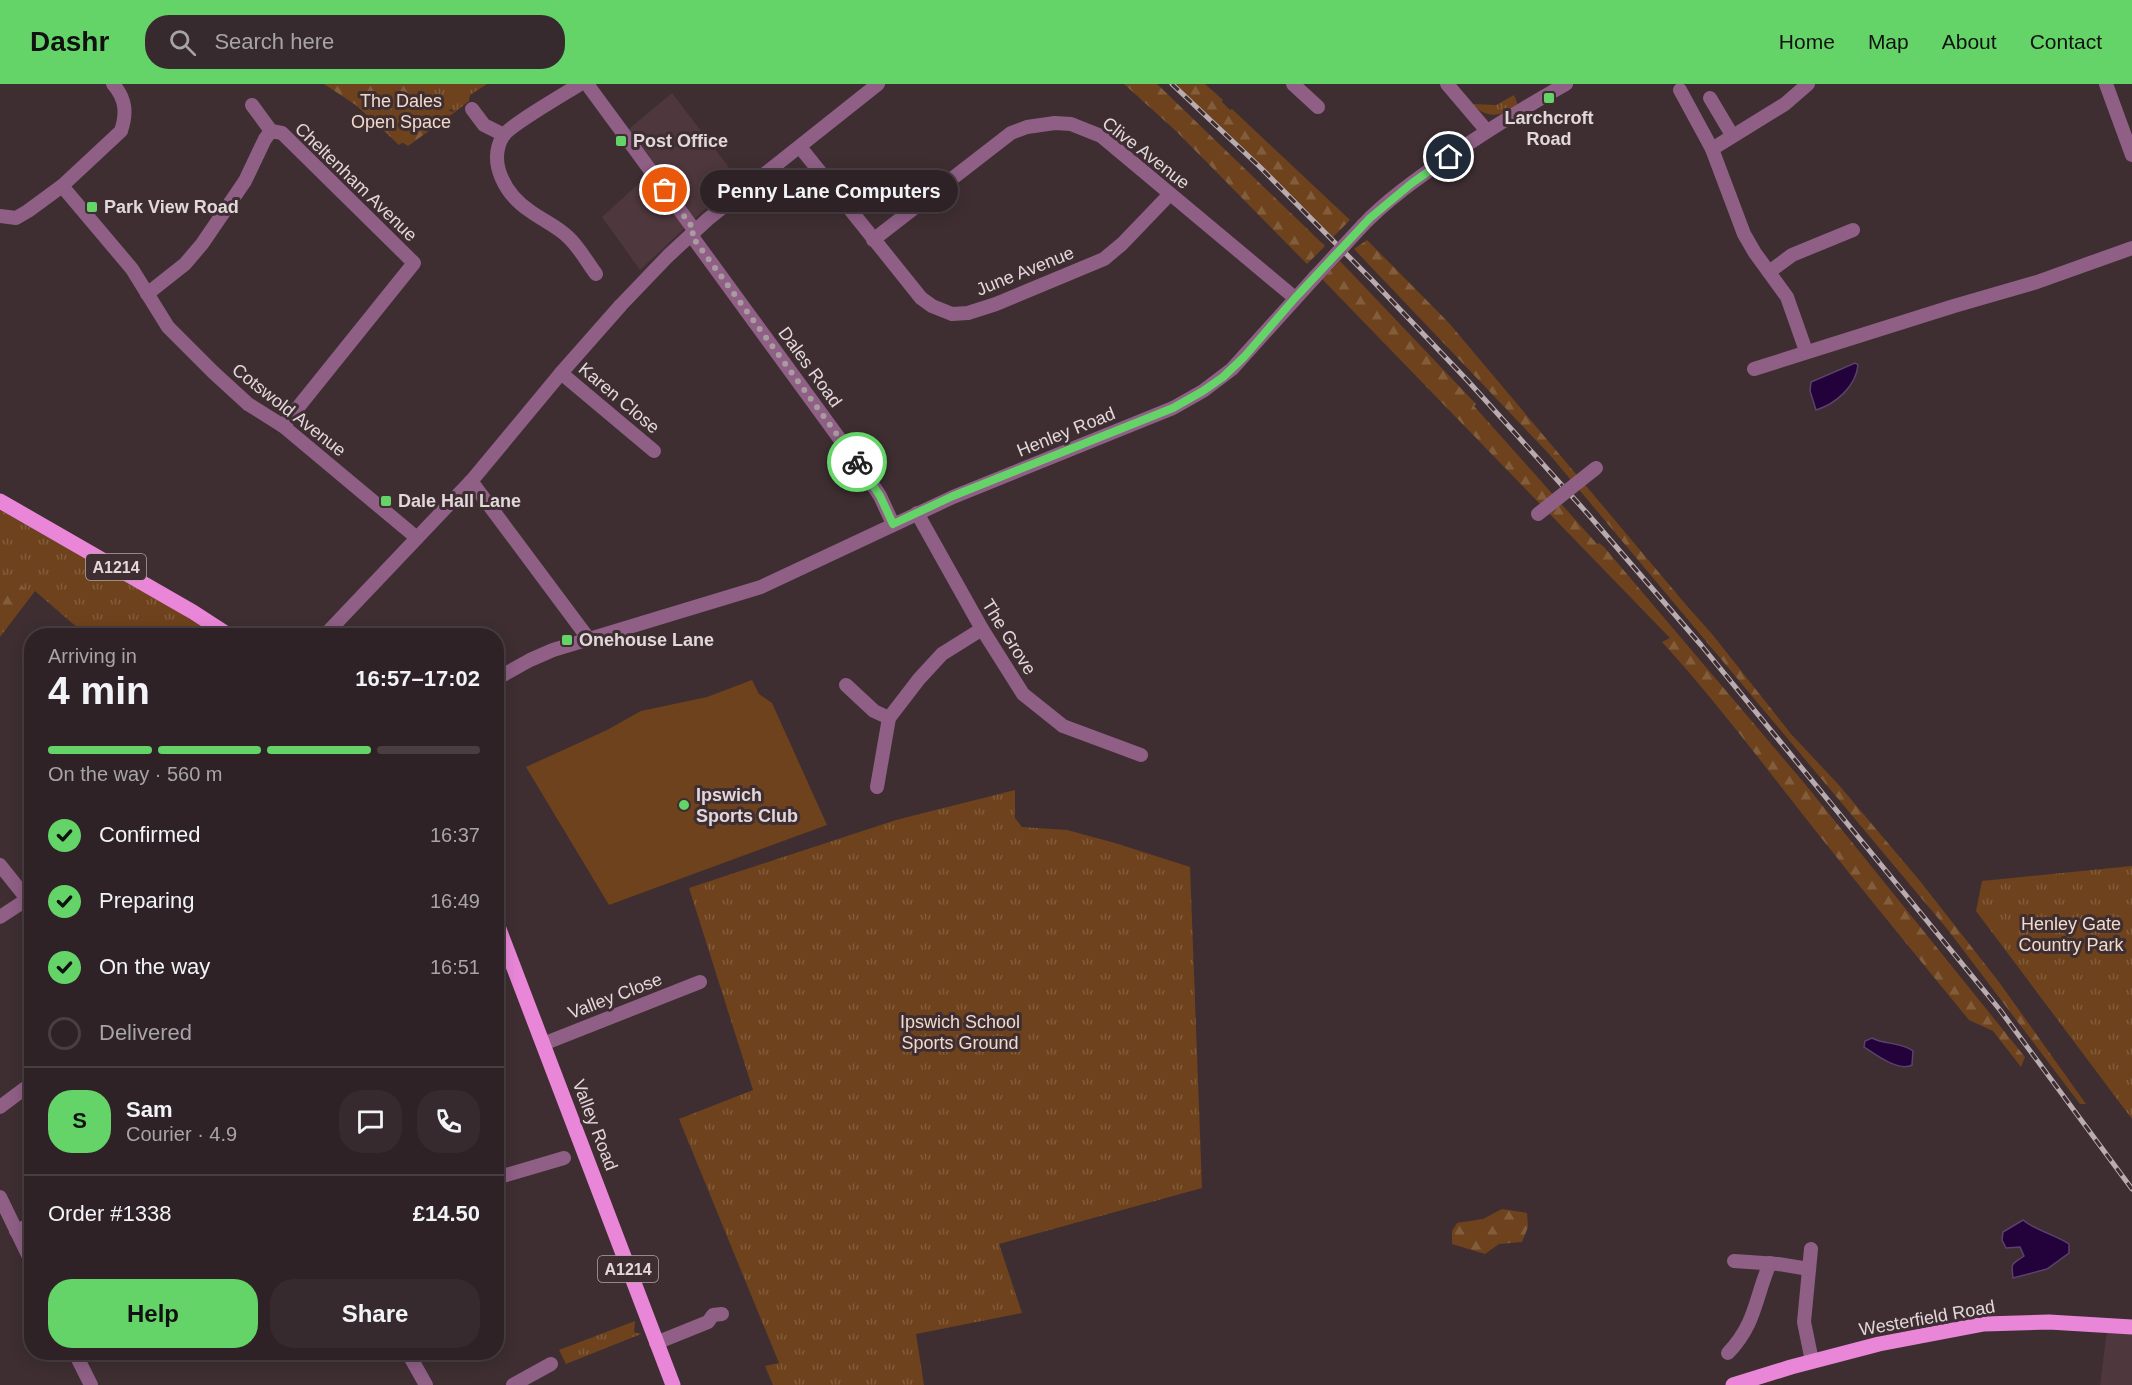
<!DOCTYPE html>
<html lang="en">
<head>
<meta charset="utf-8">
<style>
	:root { --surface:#2e2226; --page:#362a2e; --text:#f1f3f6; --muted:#a7a4a7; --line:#493f43; --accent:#64d468 }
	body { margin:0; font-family:Arial,sans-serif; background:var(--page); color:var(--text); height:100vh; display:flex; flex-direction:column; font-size:22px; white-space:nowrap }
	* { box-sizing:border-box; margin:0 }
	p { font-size:20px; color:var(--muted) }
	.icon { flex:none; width:33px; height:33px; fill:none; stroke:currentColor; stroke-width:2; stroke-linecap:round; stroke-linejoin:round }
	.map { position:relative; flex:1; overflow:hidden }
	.panel { position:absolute; left:24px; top:544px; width:480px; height:732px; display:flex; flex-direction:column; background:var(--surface); border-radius:24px; box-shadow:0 3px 15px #0003,0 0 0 2px var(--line) }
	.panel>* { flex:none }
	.pin { position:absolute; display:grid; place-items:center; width:51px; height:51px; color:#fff; margin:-26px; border:3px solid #fff; border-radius:50%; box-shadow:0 2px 6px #0007 }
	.courier { position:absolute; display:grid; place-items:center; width:60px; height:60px; margin:-30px; border:4px solid #64d468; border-radius:50%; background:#fff; color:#222; box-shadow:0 2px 8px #0007 }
	.bubble { position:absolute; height:42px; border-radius:21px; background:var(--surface); box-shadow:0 3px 15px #0003,0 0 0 2px var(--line); font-size:20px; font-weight:700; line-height:42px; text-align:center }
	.head em { font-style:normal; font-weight:700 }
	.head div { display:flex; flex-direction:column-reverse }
	.head { display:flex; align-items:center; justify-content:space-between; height:102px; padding:0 24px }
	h1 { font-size:39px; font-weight:700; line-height:45px }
	.bar { display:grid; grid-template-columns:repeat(4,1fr); gap:9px 6px; align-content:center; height:72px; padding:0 24px }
	.bar i { height:8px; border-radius:4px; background:var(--line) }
	.bar .on { background:var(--accent) }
	.bar p { grid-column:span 4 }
	.line { display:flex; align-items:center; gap:15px; padding:0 24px; border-top:2px solid var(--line) }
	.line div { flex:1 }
	.round { display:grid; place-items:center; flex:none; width:63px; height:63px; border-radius:24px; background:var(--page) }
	ol { padding:0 24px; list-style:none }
	li { display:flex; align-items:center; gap:18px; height:66px }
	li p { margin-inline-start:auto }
	li .icon { padding:6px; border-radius:50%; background:var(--accent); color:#111; stroke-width:4 }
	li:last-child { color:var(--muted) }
	li i { width:33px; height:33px; border:3px solid var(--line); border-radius:50% }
	.primary-button { display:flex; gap:12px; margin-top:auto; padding:12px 24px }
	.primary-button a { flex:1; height:69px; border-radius:24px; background:var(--accent); color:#111; font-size:24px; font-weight:700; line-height:69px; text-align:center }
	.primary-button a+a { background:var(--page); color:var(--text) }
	header { display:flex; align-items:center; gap:36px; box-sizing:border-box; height:84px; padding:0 30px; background:var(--accent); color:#111 }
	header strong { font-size:28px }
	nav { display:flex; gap:33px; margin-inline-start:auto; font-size:21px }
	.search { width:420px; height:54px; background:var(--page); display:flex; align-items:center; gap:15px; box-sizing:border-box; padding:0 21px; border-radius:24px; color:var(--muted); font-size:22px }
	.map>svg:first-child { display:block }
	.built { fill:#4e373d }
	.grass { fill:url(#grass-tufts) }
	.forest { fill:url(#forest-firs) }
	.garden { fill:#6e421c }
	.water { fill:#23023b; stroke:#5c426b; stroke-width:1.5 }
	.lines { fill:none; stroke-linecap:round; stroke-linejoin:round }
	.minor { stroke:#8f5f86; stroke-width:14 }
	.major { stroke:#ea86d8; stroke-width:15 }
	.rail-casing { stroke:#b9acb0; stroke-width:5 }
	.rail { stroke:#3e2e32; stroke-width:3; stroke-dasharray:9; stroke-linecap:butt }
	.minor-bridge { stroke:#8f5f86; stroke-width:14 }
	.done { stroke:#a99c9f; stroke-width:6; stroke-dasharray:0 10.8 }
	.route { stroke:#64d468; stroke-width:8 }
	.poi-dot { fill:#64d468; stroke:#3e2e32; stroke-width:2 }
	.labels { text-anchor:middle; stroke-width:6; stroke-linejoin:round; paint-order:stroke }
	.shield { fill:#3e2e32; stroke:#b1a4a8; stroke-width:1.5 }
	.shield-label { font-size:16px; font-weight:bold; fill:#e2d7da }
	.park-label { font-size:18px; fill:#f0dbcb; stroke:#3e2e32 }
	.poi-label { font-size:18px; font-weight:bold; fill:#e2d7da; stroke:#3e2e32; text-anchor:start }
	.street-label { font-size:18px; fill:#e2d7da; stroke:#3e2e32 }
</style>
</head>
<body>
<header>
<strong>Dashr</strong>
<div class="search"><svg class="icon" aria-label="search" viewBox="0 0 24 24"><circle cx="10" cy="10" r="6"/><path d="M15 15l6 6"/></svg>Search here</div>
<nav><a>Home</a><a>Map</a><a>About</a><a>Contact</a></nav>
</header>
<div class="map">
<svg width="2132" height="1301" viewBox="0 0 2132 1301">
	<defs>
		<pattern id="grass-tufts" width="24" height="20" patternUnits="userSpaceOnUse" patternTransform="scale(1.5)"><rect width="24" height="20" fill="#6e421c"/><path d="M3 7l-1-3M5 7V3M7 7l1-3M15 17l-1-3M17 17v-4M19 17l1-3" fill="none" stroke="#825d3c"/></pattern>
		<pattern id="forest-firs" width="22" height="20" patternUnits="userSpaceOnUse" patternTransform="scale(1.5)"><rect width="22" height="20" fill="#6e421c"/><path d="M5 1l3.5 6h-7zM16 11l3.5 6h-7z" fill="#825d3c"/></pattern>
	</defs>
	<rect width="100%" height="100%" fill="#3e2e32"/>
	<g class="built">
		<polygon points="672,9 740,98 705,125 640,186 602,133 657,83 629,45"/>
		<polygon points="2107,1246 2132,1250 2132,1301 2100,1301"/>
	</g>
	<g class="grass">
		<polygon points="333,0 487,0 470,11 469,17 455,28 451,25 399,61"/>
		<path d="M1514,11L1518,21C1501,32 1488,36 1472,20L1496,21Z"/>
		<polygon points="0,426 176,526 216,552 87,552 35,507 0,553"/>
		<polygon points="1015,706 1015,734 1022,743 1067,746 1115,759 1190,783 1202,1104 999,1160 1022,1229 916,1250 924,1301 773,1301 765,1282 779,1279 679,1035 753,1006 689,804 896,736"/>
		<polygon points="2132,782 2132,1035 1976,827 1982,797"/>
		<polygon points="635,1237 634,1248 641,1250 566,1280 559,1266"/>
	</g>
	<g class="forest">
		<polygon points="324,0 419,0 425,6 436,24 455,28 408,62 367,36 371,31"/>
		<polygon points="1124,0 1157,0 1325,162 1307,180 1176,47"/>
		<polygon points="1175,0 1205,0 1223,16 1222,18 1230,26 1232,25 1350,136 1333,153"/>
		<polygon points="1367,156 1449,239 1687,522 1712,550 1791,650 1838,700 1920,797 1999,898 2086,1020 2080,1020 1948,846 1550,371 1354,165"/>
		<path d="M1340,177L1476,320L1474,322L1597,460L1599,459L1604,463L1805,700L2025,973L2021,983L1993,947L1969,936C1916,871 1863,807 1811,741C1763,680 1715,616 1662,558L1670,554L1322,195Z"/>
		<polygon points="0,485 26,505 26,508 3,534 5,537 0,543"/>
		<polygon points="1502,1125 1527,1129 1528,1143 1522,1158 1499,1160 1485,1170 1452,1160 1452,1147 1457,1139 1483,1135"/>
	</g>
	<polygon class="garden" points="752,596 759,610 772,619 827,741 609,821 526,683 607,646 641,627 707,613"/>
	<g class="water">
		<path d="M1855,279L1858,281C1856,302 1836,320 1816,326L1810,307L1811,298Z"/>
		<path d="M1872,954C1885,961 1902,958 1913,967L1912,981C1899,988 1876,971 1864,963L1865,957Z"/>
		<path d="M2023,1136C2036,1147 2054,1150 2069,1160V1169L2047,1185L2013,1194C2011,1178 2011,1181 2024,1172L2020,1163L2006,1164L2002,1156L2003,1148Z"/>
	</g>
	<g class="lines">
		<g class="minor">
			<path d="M580,0C566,9 510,41 503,52C487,79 506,111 530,127C542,136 557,142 568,153C579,163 587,178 596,190"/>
			<polyline points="587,0 695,147"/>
			<polyline points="1293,0 1318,23"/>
			<polyline points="1447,0 1487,47"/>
			<polyline points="2106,0 2132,71"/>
			<polyline points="1680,6 1712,65 1744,150 1755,169 1787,213 1806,267"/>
			<polyline points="1710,14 1732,51"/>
			<polyline points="252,21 271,47"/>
			<polyline points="472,25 484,41 504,51"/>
			<polyline points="800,63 921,214 932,222 952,230 968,229 996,220 1104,175 1122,160 1170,110"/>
			<polyline points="1712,65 1785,20 1808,0"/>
			<polyline points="62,102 132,185 168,243 213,288 248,320 283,342 417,454"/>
			<path d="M0,132L16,134L28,127L62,102L121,47C127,29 126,15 113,0"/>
			<path d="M1363,141C1386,117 1414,97 1441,78C1482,50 1523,24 1566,0"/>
			<polyline points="691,151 866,391 880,412 893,440"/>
			<polyline points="873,156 1011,49 1027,43 1055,39 1071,40 1101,52 1295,214"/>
			<polyline points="1769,188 1792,171 1853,146"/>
			<polyline points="147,210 185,180 202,160 245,97 265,55 271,47 282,49 414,179 283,342"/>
			<polyline points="1754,285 1954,222 2037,198 2132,164"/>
			<polyline points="561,289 654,367"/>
			<polyline points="471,397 588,554"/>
			<polyline points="917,429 982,545 1023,610 1063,642 1141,671"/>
			<polyline points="324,552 473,395 561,289 621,221 668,172 708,135 878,0"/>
			<polyline points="496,595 530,576 553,566 761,503 953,413 1173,324 1203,307 1232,285 1315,193"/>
			<polyline points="846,601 874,627 889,634"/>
			<polyline points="877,703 889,634 919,595 942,570 982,545"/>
			<polyline points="0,781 32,821"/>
			<polyline points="0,833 32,812"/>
			<polyline points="543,960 700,898"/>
			<polyline points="0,1023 32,999"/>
			<polyline points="496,1094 564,1074"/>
			<polyline points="0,1113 32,1179"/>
			<polyline points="16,1147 32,1140"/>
			<polyline points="1811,1165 1804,1238 1812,1277"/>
			<polyline points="1734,1177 1778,1180 1809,1185"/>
			<polyline points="656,1259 708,1238 713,1231 722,1230"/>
			<polyline points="75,1269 91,1301"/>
			<polyline points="408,1269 426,1301"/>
			<path d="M1728,1269C1756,1240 1755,1214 1770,1179"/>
			<polyline points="513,1301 551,1280"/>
		</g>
		<g class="major">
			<polyline points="0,417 193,528 230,552"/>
			<polyline points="496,837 673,1301"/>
			<polyline points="1733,1301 1791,1283 1879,1260 1984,1240 2049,1238 2132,1243"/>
		</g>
		<g class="rail-casing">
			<polyline id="rail" points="1172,0 1260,83 1371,195 1468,297 1587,429 1701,561 2000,926 2132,1105"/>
		</g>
		<use href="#rail" class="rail"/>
		<g class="minor-bridge">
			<polyline points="1315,193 1363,141"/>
			<polyline points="1538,430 1596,384"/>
		</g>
	</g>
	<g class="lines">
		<polyline class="done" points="665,106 695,147 691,151 857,378"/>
		<polyline class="route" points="857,378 880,412 893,440 953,412 1173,324 1203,307 1223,293 1244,273 1295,214 1370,134 1412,99 1449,73"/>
	</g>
	<g class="poi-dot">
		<rect x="1543" y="8" width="12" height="12" rx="3"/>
		<rect x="615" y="51" width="12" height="12" rx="3"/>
		<rect x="86" y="117" width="12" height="12" rx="3"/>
		<rect x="380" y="411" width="12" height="12" rx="3"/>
		<rect x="561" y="550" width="12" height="12" rx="3"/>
		<circle cx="684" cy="721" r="6"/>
	</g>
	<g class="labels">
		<g class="shield">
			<rect x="86" y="470" width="60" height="26" rx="4.5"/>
			<rect x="598" y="1172" width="60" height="26" rx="4.5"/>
		</g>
		<g class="shield-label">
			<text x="116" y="489">A1214</text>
			<text x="628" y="1191">A1214</text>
		</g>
		<g class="park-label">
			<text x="401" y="23">The Dales<tspan x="401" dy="21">Open Space</tspan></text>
			<text x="2071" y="846">Henley Gate<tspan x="2071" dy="21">Country Park</tspan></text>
			<text x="960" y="944">Ipswich School<tspan x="960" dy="21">Sports Ground</tspan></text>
		</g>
		<g class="poi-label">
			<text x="1549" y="40" text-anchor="middle">Larchcroft<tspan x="1549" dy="21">Road</tspan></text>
			<text x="633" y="63">Post Office</text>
			<text x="104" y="129">Park View Road</text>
			<text x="398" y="423">Dale Hall Lane</text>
			<text x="579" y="562">Onehouse Lane</text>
			<text x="696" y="717">Ipswich<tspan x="696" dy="21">Sports Club</tspan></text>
		</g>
		<g class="street-label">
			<text transform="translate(1146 69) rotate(38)" y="6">Clive Avenue</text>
			<text transform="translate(356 98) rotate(44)" y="6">Cheltenham Avenue</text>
			<text transform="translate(1025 187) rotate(-22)" y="6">June Avenue</text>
			<text transform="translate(810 283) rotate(54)" y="6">Dales Road</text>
			<text transform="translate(619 314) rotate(40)" y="6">Karen Close</text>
			<text transform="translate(289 326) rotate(38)" y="6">Cotswold Avenue</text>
			<text transform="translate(1066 348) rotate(-22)" y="6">Henley Road</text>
			<text transform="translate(1009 553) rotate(58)" y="6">The Grove</text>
			<text transform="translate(615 912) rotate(-21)" y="6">Valley Close</text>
			<text transform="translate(595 1041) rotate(69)" y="6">Valley Road</text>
			<text transform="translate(1927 1234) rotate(-10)" y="6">Westerfield Road</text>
		</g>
	</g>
</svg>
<div class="pin" style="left:665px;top:106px;background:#ea580c"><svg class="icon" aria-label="bag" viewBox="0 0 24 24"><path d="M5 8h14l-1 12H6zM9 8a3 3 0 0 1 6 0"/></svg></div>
<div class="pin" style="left:1449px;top:73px;background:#1f2937"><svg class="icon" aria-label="home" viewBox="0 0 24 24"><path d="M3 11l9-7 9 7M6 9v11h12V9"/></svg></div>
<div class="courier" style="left:857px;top:378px"><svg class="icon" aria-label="bike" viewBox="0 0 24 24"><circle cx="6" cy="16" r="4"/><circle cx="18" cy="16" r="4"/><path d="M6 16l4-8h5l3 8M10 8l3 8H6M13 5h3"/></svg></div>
<div class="bubble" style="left:700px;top:86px;width:258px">Penny Lane Computers</div>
<section class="panel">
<div class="head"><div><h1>4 min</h1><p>Arriving in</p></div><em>16:57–17:02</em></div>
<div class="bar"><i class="on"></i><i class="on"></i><i class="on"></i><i></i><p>On the way · 560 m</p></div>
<ol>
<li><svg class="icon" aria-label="check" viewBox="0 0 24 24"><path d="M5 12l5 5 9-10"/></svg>Confirmed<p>16:37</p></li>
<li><svg class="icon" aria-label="check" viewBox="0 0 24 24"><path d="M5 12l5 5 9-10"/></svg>Preparing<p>16:49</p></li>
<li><svg class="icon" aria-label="check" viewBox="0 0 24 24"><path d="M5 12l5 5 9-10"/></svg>On the way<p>16:51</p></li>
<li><i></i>Delivered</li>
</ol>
<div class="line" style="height:108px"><b class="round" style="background:var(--accent);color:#111">S</b><div><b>Sam</b><p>Courier · 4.9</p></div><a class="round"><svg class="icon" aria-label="chat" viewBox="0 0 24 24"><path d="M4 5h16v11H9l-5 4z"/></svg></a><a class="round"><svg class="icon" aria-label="phone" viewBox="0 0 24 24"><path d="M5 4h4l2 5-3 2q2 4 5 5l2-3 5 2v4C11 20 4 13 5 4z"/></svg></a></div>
<div class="line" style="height:78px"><div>Order #1338</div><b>£14.50</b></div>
<div class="primary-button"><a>Help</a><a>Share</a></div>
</section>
</div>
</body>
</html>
